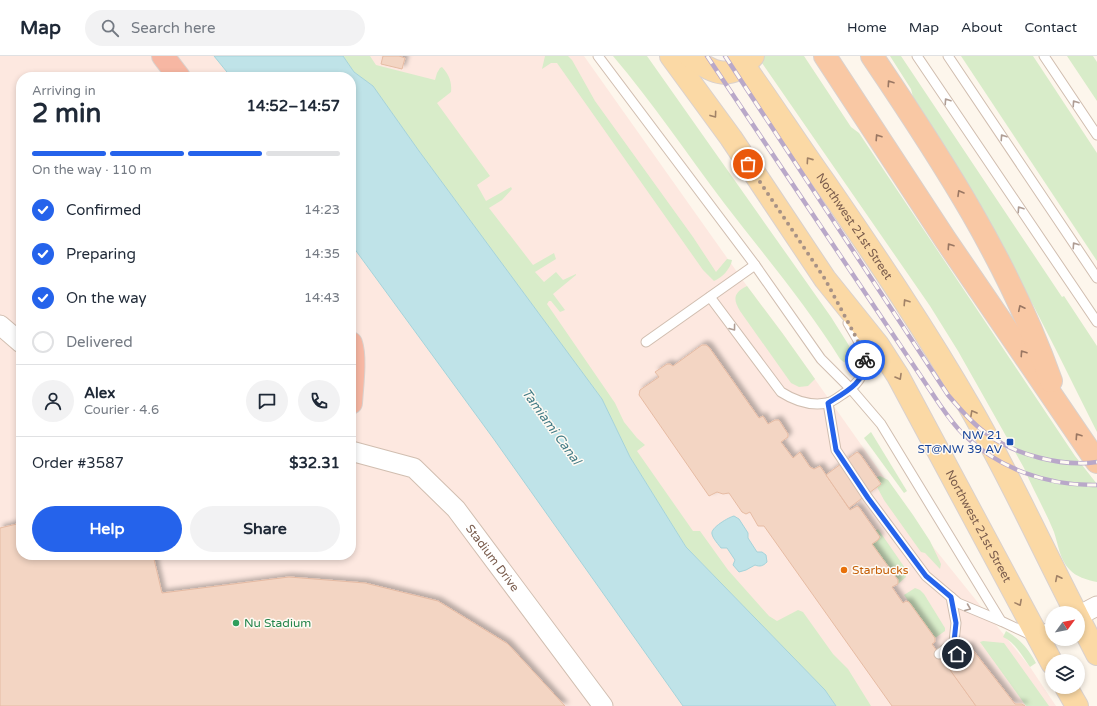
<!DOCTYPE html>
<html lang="en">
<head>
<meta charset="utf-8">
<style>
	:root { --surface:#fff; --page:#f2f2f3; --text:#1f2937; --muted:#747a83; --line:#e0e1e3; --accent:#2563eb }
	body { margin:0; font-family:"Varela Round",sans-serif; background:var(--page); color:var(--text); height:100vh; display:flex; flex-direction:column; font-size:15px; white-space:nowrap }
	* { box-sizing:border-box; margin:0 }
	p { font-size:13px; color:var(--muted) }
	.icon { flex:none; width:22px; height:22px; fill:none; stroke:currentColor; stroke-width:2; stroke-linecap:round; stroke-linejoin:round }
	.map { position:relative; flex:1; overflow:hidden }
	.details { position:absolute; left:16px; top:16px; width:340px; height:488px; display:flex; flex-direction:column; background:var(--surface); border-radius:16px; box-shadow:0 2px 6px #0003 }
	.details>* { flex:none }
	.needle { width:26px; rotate:58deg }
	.controls { position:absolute; left:1045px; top:550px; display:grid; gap:8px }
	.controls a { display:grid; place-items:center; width:40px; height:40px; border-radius:50%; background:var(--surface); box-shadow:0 2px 6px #0003; font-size:20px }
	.pin { position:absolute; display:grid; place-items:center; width:34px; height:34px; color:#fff; margin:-17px; border:2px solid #fff; border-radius:50%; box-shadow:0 1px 4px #0007 }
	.courier { position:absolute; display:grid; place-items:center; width:40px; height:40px; margin:-20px; border:3px solid #2563eb; border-radius:50%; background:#fff; color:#222; box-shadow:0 1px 5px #0007 }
	.overview em { font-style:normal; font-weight:800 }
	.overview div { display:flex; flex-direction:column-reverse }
	.overview { display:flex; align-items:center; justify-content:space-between; height:68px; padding:0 16px }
	h1 { font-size:26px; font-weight:800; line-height:30px }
	.bar { display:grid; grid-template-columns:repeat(4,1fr); gap:6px 4px; align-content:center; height:48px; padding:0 16px }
	.bar i { height:5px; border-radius:3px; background:var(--line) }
	.bar .current { background:var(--accent) }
	.bar p { grid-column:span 4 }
	.line { display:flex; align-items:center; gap:10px; padding:0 16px; border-top:1px solid var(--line) }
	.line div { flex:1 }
	.round { display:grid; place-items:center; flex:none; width:42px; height:42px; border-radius:21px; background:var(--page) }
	ol { padding:0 16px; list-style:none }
	li { display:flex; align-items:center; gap:12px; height:44px }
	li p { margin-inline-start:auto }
	li .icon { padding:4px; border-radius:50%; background:var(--accent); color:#fff; stroke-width:4 }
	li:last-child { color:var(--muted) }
	li i { width:22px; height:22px; border:2px solid var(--line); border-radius:50% }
	.action { display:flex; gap:8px; margin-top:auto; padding:8px 16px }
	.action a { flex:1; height:46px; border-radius:24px; background:var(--accent); color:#fff; font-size:16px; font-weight:800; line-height:46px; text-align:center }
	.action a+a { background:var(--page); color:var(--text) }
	header { display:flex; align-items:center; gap:24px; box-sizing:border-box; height:56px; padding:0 20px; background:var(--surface); border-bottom:1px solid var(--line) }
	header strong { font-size:19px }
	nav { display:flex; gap:22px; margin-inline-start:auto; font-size:14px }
	.search { width:280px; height:36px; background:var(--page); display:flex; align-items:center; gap:10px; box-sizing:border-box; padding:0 14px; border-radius:22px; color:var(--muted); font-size:15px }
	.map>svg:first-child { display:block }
	.commercial { fill:#fde8e0 }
	.green { fill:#d8ecc9 }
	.water { fill:#bfe3e8; stroke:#a5d3da }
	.building { fill:#f3d5c3; stroke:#e6bba3; filter:url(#shadow) }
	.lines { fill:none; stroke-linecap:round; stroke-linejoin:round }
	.service-casing { stroke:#d1beb0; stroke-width:11 }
	.minor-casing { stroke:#d1beb0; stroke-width:21 }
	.primary-casing { stroke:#dad1cd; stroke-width:24 }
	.trunk-casing { stroke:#dad1cd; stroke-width:24 }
	.motorway-casing { stroke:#dad1cd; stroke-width:24 }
	.service { stroke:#fff; stroke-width:9 }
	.minor { stroke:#fff; stroke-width:19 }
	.primary { stroke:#fbd9a5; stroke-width:22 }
	.trunk { stroke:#f9c8a4; stroke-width:22 }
	.motorway { stroke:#f7b7a3; stroke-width:22 }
	.rail-casing { stroke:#b9a8c9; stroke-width:4.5 }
	.rail { stroke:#fffaf3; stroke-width:3; stroke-dasharray:9; stroke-linecap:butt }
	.oneway { stroke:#9a7763 }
	.oneway2 { stroke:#af9d94 }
	.oneway3 { stroke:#a18267 }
	.done { stroke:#a89285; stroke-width:4; stroke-dasharray:0 7.2 }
	.route { stroke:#2563eb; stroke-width:5 }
	.transit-dot { fill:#1a4fb4; stroke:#fffaf3; stroke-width:1.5 }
	.food-dot { fill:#e8710a; stroke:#fffaf3; stroke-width:1.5 }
	.leisure-dot { fill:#2e9e5b; stroke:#fffaf3; stroke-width:1.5 }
	.labels { text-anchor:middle; stroke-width:3; stroke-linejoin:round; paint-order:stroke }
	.street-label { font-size:12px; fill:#7a5c4d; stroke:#fffaf3 }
	.transit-label { font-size:12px; fill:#164399; stroke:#fffaf3; text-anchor:end }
	.food-label { font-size:12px; fill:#c56008; stroke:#fffaf3; text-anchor:start }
	.leisure-label { font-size:12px; fill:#27864d; stroke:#fffaf3; text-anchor:start }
	.water-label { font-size:13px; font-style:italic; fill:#437c86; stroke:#fffaf3 }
</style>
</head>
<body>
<header>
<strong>Map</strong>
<div class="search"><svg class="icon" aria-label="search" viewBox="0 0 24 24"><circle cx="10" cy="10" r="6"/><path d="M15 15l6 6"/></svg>Search here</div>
<nav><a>Home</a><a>Map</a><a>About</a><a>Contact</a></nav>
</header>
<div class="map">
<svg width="1097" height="650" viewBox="0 0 1097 650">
	<defs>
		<filter id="shadow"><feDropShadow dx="3.5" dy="-3.5" stdDeviation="2" flood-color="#0004"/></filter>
	</defs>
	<rect width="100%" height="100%" fill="#fdf6ec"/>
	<g class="commercial">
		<polygon points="0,0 214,0 231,21 21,21 21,499 351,499 351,188 493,382 683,650 0,650"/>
		<polygon points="343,0 584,0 747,230 783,278 934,492 1030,611 1056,650 836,650 825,634 686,491 602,343"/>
	</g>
	<g class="green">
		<path d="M343,0H370L376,9L435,24L437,17L440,12L442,11C449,19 452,25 451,36L437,47L490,120L477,129L486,145L511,131L512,133L502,144L489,152L533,209L554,197L556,203L535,216L544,226L556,216L563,224L576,218V219L553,238L565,254L560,256L551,245H549L547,248L615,347L624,366L637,382L645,389L637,395L693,475H700L728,514L769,560L777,565L798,554L803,556L833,598L848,613L871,650H836L825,634L686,491L630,401L602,343L419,95L373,30L354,16Z"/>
		<path d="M545,0H568L572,4L595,45L693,181L716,216L727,203L732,204C731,212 722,222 714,225L703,214L557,7H551L542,13Z"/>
		<path d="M613,0H647L831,261L853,296L854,302C849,308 845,308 840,303C806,248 763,198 724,147C687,98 653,47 613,0Z"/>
		<path d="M763,0H804L851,71L859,77L1075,400L1097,428V526C1087,524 1076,521 1069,513C1060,504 1058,488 1054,476C1045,454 1033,434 1024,412L958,295L930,250L762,7L761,4Z"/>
		<path d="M890,0H901L1062,241L1064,240L1097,290V376C1040,262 984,147 913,41L911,33Z"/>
		<polygon points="961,0 1033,0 1039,9 1097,97 1097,205"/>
		<polygon points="1067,0 1093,0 1097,6 1097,45"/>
		<path d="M747,230L783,278L815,323L808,330L799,331L791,327L740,255C733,243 733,237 747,230Z"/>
		<polygon points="871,376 907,435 904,437 864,382"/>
		<polygon points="880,420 888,424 913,459 930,485 941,508 940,513 925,497 921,496 884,444 877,431 881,429 881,427 877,421"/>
		<polygon points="878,473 905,512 906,521 898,528 897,523 872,488 879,482 875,475"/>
		<polygon points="915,532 920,534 924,538 945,572 945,575 935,582 904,539"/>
		<path d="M1006,575C1020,583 1028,592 1036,607L1030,611C1022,600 1015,586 1003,581Z"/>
		<polygon points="983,585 1004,587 1049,650 1026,650 980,586"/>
	</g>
	<g class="water">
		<polygon points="214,0 343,0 354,16 373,30 419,95 602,343 630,401 686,491 825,634 836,650 683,650 493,382 351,188 351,21 231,21"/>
		<path d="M734,460L739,463L748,477V482L757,496H762L766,499L767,506C763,510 760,511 755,509L746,514L739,516L733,509L735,504L727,492H721C719,489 713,483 712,478C710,472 729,461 734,460Z"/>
	</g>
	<g class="building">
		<polygon points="383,0 399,0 405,2 402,13 381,8"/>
		<polygon points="702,289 706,289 709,291 759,362 763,360 768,368 775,364 779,364 788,378 788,381 781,386 793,402 800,396 810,411 814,413 820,410 850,454 857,450 859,451 880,481 878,484 872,488 898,524 898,528 892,531 903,547 906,545 909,546 935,582 935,586 932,588 976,650 892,650 764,470 758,470 750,456 746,458 742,456 729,437 723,438 717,436 709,440 639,339 640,334 659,321 655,316 667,308 670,308 673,310"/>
		<polygon points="857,396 860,398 881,428 849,452 826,419"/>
		<polygon points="21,467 21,499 153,499 162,537 289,521 365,527 438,545 508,588 565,650 0,650 0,472"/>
		<polygon points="969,589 1015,648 1022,648 1025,650 976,650 945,607"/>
	</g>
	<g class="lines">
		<g class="service-casing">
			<g id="service">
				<polyline points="598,0 755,209 821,303 851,333 881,368 1001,565 1033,580"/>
				<polyline points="917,0 1097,266"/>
				<polyline points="948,0 1097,222"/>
				<polyline points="1044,0 1097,79"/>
				<path d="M710,241L781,336C795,345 811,350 827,347C833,346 841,339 846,336C855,330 863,321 865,309C866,295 855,279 848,267"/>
				<polyline points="646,286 755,209"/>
				<polyline points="828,347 836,394 868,442 926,520 958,547 1001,565"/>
				<polyline points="950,589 957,598"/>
				<polyline points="939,598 954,586 956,567 951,541"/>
			</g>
		</g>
		<g class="minor-casing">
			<g id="minor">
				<polyline points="0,269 21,287"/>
				<path id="s1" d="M351,395L414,412L456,453L603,650"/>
				<polyline points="1078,560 1097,550"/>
				<polyline points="1038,583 1052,575"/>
			</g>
		</g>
		<g class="primary-casing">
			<g id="primary">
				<path id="s2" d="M671,0L731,82L825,223L878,289L898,320L1052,607"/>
				<path d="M690,0C713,18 731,26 753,0"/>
				<path id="s3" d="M737,0C767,41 795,85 825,127C876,201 926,275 971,353C1009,419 1041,489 1076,557"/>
				<polyline points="1078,561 1097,598"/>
				<polyline points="1066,631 1077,650"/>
			</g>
		</g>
		<g class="trunk-casing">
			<g id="trunk">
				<polyline points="825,0 945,183 1097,406"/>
				<path d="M872,0C941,102 1010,208 1051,325"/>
			</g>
		</g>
		<g class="motorway-casing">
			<g id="motorway">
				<polyline points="163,0 179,21"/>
				<path d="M351,287C356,301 352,331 351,347"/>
			</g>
		</g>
		<use href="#service" class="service"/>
		<use href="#minor" class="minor"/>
		<use href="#primary" class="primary"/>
		<use href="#trunk" class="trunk"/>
		<use href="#motorway" class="motorway"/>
		<g class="rail-casing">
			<g id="rail">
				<path d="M707,0L940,349C947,359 954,369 963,378C999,413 1048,430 1097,429"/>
				<path d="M725,0L948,339C960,353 972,367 987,378C1015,399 1062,411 1097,406"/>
			</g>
		</g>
		<use href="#rail" class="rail"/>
	</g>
	<defs><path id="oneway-chevron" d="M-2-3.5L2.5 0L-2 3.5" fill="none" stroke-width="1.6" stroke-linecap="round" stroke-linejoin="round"/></defs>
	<g class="oneway">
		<use href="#oneway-chevron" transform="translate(890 27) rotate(-124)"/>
		<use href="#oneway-chevron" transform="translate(878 81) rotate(-123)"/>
		<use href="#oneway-chevron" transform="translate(960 137) rotate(-120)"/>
		<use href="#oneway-chevron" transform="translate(950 190) rotate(-124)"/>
		<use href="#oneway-chevron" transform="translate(1021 252) rotate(-116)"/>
		<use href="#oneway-chevron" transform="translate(1023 297) rotate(-124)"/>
		<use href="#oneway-chevron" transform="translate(1078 380) rotate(-124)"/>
	</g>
	<g class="oneway2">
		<use href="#oneway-chevron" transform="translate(947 45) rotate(-124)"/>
		<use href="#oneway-chevron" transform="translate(1075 47) rotate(-124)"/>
		<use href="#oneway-chevron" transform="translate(1003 81) rotate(-124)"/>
		<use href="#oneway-chevron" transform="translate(1020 153) rotate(-124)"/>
		<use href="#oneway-chevron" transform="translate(1075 189) rotate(-124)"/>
		<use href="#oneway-chevron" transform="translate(733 272) rotate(53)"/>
		<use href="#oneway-chevron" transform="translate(968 552) rotate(22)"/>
	</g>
	<g class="oneway3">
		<use href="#oneway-chevron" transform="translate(714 59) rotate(54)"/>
		<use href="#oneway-chevron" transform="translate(809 104) rotate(-125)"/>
		<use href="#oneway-chevron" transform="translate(906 246) rotate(-123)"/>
		<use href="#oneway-chevron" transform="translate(899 321) rotate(60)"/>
		<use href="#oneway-chevron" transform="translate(973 357) rotate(-119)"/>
		<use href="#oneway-chevron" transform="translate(1058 522) rotate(-117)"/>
		<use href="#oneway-chevron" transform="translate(1019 547) rotate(62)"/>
	</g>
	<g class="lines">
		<polyline class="done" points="748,108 825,223 858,285 865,304"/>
		<path class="route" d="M865,304C867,326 844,337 828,347L836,394L868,442L926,520L951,541L956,567L954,586L950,589L957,598"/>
	</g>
	<rect class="transit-dot" x="1006" y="382" width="8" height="8" rx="2"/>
	<circle class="food-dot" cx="844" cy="514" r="4"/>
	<circle class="leisure-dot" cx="236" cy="567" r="4"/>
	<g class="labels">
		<g class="street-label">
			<text dy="4" stroke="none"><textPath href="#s3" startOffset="207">Northwest 21st Street</textPath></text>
			<text dy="4" stroke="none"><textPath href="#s2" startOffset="563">Northwest 21st Street</textPath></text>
			<text dy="4" stroke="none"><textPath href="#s1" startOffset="185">Stadium Drive</textPath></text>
		</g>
		<g class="transit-label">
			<text x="1002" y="383">NW 21<tspan x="1002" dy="14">ST@NW 39 AV</tspan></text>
		</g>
		<g class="food-label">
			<text x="852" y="518">Starbucks</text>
		</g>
		<g class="leisure-label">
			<text x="244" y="571">Nu Stadium</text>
		</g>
		<g class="water-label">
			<text transform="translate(552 370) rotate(54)" y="5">Tamiami Canal</text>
		</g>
	</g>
</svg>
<div class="controls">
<a><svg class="needle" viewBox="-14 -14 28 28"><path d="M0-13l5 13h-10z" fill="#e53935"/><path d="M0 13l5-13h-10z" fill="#747a83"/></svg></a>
<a><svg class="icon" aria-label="layers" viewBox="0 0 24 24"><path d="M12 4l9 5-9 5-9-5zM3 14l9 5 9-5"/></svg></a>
</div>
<div class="pin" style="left:748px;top:108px;background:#ea580c"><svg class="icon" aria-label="bag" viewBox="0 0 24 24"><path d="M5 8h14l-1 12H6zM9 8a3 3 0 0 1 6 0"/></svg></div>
<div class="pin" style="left:957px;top:598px;background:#1f2937"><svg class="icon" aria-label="home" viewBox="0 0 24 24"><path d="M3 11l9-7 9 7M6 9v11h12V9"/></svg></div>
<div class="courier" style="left:865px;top:304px"><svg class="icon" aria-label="bike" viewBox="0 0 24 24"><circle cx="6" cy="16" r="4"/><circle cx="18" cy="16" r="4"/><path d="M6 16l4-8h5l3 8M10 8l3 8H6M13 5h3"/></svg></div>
<section class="details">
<div class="overview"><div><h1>2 min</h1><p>Arriving in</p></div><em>14:52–14:57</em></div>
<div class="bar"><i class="current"></i><i class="current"></i><i class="current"></i><i></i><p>On the way · 110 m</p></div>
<ol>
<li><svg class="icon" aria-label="check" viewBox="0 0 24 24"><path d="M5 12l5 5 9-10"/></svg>Confirmed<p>14:23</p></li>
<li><svg class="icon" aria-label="check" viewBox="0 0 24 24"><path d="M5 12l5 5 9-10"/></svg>Preparing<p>14:35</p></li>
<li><svg class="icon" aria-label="check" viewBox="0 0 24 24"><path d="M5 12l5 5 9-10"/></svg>On the way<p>14:43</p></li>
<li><i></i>Delivered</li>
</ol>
<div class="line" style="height:72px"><a class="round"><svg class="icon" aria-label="person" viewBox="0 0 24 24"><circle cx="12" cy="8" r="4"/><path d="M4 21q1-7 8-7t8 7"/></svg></a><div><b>Alex</b><p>Courier · 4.6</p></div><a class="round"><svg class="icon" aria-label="chat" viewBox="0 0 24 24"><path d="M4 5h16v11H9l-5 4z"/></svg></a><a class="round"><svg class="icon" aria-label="phone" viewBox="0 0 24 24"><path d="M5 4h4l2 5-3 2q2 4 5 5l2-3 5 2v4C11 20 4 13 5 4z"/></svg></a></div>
<div class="line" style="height:52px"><div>Order #3587</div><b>$32.31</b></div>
<div class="action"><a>Help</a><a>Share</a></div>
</section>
</div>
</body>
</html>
